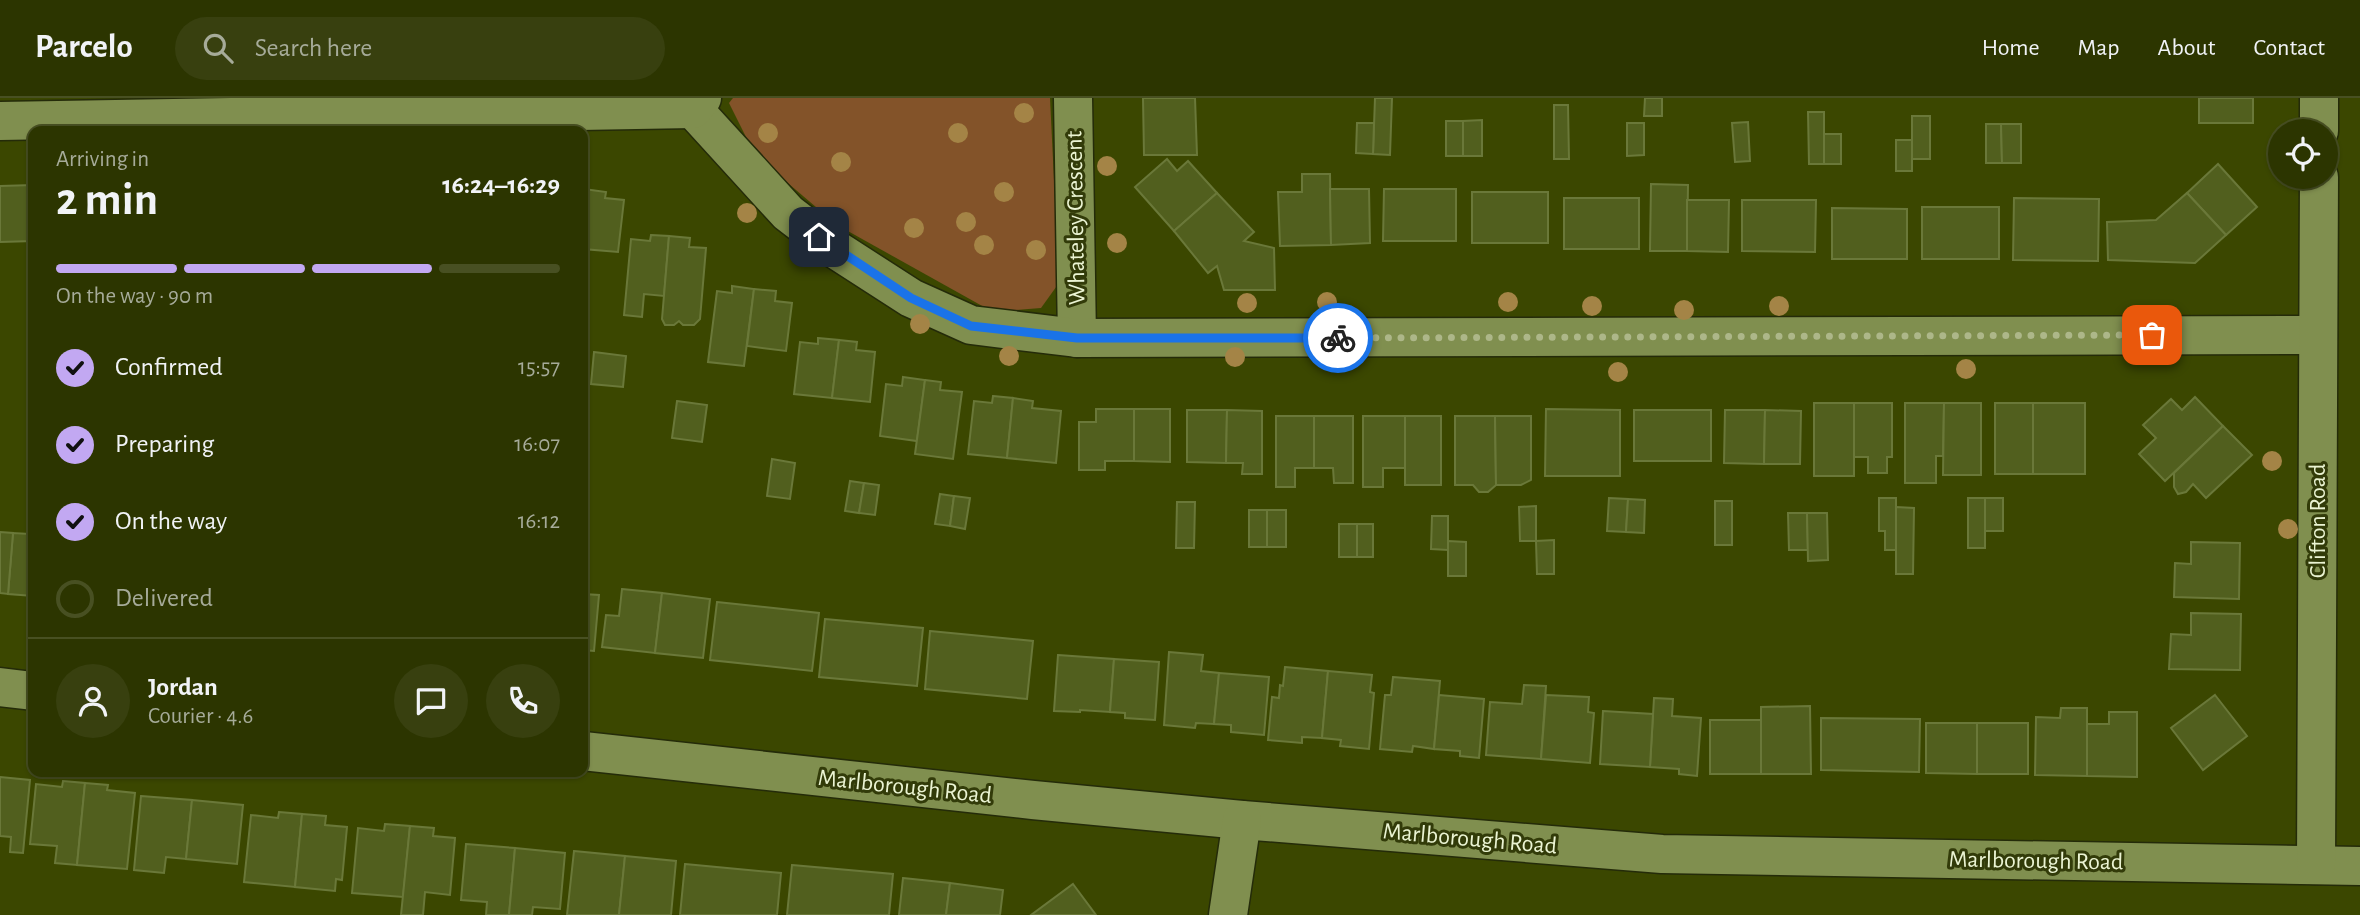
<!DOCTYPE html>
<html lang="en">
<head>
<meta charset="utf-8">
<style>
	:root { --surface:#2c3500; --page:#38400f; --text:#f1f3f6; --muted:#a6ab99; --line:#485022; --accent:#c2a8f2 }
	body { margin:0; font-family:"Alegreya Sans",sans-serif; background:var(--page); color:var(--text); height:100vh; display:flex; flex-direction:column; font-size:26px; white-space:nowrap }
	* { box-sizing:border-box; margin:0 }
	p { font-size:23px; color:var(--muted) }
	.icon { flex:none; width:38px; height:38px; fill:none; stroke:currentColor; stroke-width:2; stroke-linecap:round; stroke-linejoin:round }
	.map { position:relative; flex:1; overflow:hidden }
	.drawer { position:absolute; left:28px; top:28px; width:560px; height:651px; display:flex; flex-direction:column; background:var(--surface); border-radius:14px; box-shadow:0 2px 5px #0004,0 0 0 2px var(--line) }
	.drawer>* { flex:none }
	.buttons { position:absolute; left:2268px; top:21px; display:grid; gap:14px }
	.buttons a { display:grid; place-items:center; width:70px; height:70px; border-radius:50%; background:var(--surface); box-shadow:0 2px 5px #0004,0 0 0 2px var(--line); font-size:35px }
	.pin { position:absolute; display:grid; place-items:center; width:60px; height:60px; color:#fff; margin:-30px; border-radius:14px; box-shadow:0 4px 10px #0006 }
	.courier { position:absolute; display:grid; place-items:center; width:70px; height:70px; margin:-35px; border:5px solid #1a73e8; border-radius:50%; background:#fff; color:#222; box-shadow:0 2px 9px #0007 }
	.overview em { font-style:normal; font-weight:600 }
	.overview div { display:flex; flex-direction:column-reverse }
	.overview { display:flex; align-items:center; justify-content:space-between; height:119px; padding:0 28px }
	h1 { font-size:46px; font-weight:600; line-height:52px }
	.bar { display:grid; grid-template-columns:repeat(4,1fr); gap:10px 7px; align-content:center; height:84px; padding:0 28px }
	.bar i { height:9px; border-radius:5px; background:var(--line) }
	.bar .current { background:var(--accent) }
	.bar p { grid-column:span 4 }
	.line { display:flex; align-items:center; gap:18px; padding:0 28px; border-top:2px solid var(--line) }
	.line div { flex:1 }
	.round { display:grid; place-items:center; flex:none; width:74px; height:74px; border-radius:37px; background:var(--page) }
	ol { padding:0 28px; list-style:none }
	li { display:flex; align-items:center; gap:21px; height:77px }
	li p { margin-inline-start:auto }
	li .icon { padding:7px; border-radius:50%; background:var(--accent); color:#111; stroke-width:4 }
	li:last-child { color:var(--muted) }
	li i { width:38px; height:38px; border:4px solid var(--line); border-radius:50% }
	header { display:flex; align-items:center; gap:42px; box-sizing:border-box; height:98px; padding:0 35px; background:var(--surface); border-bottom:2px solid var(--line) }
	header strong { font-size:33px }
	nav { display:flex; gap:38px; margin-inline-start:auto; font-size:24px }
	.search { width:490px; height:63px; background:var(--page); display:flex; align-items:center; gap:18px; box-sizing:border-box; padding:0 24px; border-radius:38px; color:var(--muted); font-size:26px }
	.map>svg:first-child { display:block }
	.green { fill:#835329 }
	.building { fill:#515f1e; stroke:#6a7839; stroke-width:2 }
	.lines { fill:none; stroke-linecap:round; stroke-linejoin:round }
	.minor-casing { stroke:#242b09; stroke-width:41 }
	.minor { stroke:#808f4f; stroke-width:38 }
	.tree { fill:#a48446 }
	.done { stroke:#adb789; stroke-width:7; stroke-dasharray:0 12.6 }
	.route { stroke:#1a73e8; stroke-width:9 }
	.labels { text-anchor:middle; stroke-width:6; stroke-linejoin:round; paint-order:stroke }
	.street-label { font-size:24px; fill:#ebf4d3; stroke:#323b09 }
</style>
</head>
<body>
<header>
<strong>Parcelo</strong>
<div class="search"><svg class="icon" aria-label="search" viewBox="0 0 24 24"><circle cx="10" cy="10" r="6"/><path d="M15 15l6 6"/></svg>Search here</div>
<nav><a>Home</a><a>Map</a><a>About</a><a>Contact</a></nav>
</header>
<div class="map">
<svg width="2360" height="817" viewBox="0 0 2360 817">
	<rect width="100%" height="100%" fill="#3b4700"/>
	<polygon class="green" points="733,0 1050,0 1059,185 1041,210 993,214 837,127 755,57 729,5"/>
	<g class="building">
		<polygon points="1143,0 1195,0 1197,57 1144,57"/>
		<polygon points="1375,0 1392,0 1390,57 1373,56"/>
		<polygon points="1645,0 1662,0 1662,18 1644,18"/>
		<rect x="2199" y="0" width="54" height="25"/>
		<polygon points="1554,7 1568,7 1569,61 1554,61"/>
		<polygon points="1808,14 1824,14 1824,66 1809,66"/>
		<rect x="1912" y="18" width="18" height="43"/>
		<polygon points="1482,22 1482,58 1463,58 1463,23"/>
		<rect x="1446" y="23" width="17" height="35"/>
		<polygon points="1748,24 1750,63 1735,64 1732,25"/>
		<polygon points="1357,25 1374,25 1373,56 1356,55"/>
		<polygon points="1627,25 1644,25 1644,57 1627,58"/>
		<polygon points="1986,26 2001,26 2002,65 1986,65"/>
		<polygon points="2001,26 2021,26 2021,65 2002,65"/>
		<rect x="1824" y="36" width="17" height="30"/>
		<rect x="1896" y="42" width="16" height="31"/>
		<polygon points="1167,61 1177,73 1188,63 1217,95 1174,133 1135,89"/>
		<polygon points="2218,66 2257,109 2226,137 2187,95"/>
		<polygon points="1302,76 1330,76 1331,147 1280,148 1278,94 1302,94"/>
		<polygon points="1651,86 1688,87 1687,153 1650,153"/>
		<polygon points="33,87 33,143 0,144 0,88"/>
		<polygon points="584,91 606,94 605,100 624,102 618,154 583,151"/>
		<polygon points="1330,91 1369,91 1370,145 1331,147"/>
		<polygon points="1384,91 1456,91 1456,143 1383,143"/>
		<rect x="1472" y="94" width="76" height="51"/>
		<polygon points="1217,95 1254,134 1244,143 1274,150 1275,192 1224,192 1217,168 1208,175 1174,133"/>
		<polygon points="2187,95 2226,137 2195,165 2108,162 2107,124 2156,122"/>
		<rect x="1564" y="100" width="75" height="51"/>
		<polygon points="2014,100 2099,101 2098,163 2013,162"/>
		<polygon points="1687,102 1729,102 1728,154 1687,153"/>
		<polygon points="1742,102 1816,102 1815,154 1742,153"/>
		<rect x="1922" y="109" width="77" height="52"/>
		<polygon points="1832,110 1907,111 1907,161 1832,161"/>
		<polygon points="651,137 669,138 664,198 644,196 642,219 624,217 631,141 650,143"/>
		<polygon points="669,138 690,140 689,149 706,150 700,221 694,227 683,227 679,223 674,227 665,227 662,221"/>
		<polygon points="732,188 754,191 744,268 708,264 717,193 732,195"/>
		<polygon points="754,191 776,193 775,203 792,205 786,253 747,248"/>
		<polygon points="818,240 839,242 832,300 794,296 800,244 818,246"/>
		<polygon points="839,242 857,244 856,252 875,254 870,304 832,300"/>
		<polygon points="594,254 626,258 623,289 591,286"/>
		<polygon points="903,279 925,282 917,343 880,338 886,286 902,288"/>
		<polygon points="925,282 941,284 940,292 962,294 953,361 915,356"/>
		<polygon points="993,298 1013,300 1007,360 968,356 974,303 992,305"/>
		<polygon points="2195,299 2223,328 2165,383 2139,356 2156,340 2143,327 2171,301 2182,312"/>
		<polygon points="1013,300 1033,303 1032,310 1061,313 1056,365 1007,360"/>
		<polygon points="677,303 707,307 702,344 672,340"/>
		<rect x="1814" y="305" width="40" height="73"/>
		<polygon points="1854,305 1892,305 1892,359 1887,359 1887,375 1868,375 1868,359 1854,359"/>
		<polygon points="1905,305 1944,305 1943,358 1936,358 1936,385 1905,385"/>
		<polygon points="1944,305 1981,305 1981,377 1943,377"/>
		<rect x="1995" y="305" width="38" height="71"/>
		<rect x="2033" y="305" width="52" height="71"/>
		<polygon points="1096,311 1134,311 1134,363 1105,363 1105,372 1079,372 1079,324 1096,324"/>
		<polygon points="1134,311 1170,311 1170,364 1134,363"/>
		<polygon points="1546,311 1620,312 1620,378 1545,378"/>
		<polygon points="1187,312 1227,312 1226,365 1187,364"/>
		<polygon points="1227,312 1262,313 1262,376 1242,376 1243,365 1226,365"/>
		<rect x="1634" y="312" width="77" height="51"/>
		<polygon points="1725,312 1765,312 1764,366 1724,365"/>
		<polygon points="1765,312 1801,313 1800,366 1764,366"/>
		<polygon points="1276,318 1314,318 1314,370 1295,370 1295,389 1276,389"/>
		<polygon points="1314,318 1353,318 1353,385 1334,385 1333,370 1314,370"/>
		<polygon points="1363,318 1405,318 1405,370 1383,370 1383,389 1363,389"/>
		<rect x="1405" y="318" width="36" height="69"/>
		<polygon points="1455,318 1495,318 1496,387 1488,394 1479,394 1473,387 1455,387"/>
		<polygon points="1495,318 1531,318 1531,382 1521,387 1496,387"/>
		<polygon points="2223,328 2252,357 2206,400 2193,386 2186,394 2178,396 2174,389 2174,375"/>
		<polygon points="772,361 795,365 790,401 767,398"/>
		<polygon points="850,383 864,385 859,415 845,413"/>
		<polygon points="864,385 879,387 875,417 859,415"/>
		<polygon points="940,396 954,398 950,428 935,426"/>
		<polygon points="954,398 970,400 965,431 950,428"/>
		<polygon points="1609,400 1628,401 1626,434 1607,433"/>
		<polygon points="1879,400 1896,400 1896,452 1885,452 1885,433 1879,433"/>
		<rect x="1968" y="400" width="17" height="50"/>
		<rect x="1985" y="400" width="18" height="33"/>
		<polygon points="1628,401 1645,402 1644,435 1626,434"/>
		<rect x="1715" y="403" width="17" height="44"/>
		<polygon points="1177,404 1195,404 1194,450 1176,450"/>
		<polygon points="1536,408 1536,443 1520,443 1519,409"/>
		<polygon points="1896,409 1914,410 1913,476 1896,476"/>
		<rect x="1249" y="412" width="18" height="37"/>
		<rect x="1267" y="412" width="19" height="37"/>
		<polygon points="1788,415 1807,415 1808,452 1789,452"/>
		<polygon points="1807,415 1827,415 1828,462 1808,463"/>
		<polygon points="1432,418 1448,418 1448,452 1431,451"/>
		<polygon points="31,420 33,420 33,498 8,496 13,435 30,436"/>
		<rect x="1339" y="426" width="18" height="33"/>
		<rect x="1357" y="426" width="16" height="33"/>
		<polygon points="0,434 13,435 8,496 0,495"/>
		<polygon points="1554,442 1554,476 1537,476 1536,443"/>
		<polygon points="1448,443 1466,444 1466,478 1448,478"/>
		<polygon points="2191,444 2240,445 2239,501 2174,499 2175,465 2191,466"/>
		<polygon points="622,491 662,495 655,555 602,549 606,517 619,518"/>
		<polygon points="662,495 710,501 703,560 655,555"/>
		<polygon points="583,496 599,497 594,553 583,552"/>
		<polygon points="717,504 819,515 812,573 710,562"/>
		<polygon points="2191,515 2241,516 2240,572 2169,571 2171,536 2191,537"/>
		<polygon points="825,521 923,530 917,588 819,579"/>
		<polygon points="930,533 1033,543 1027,601 925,591"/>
		<polygon points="1169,554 1203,557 1201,573 1219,575 1214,626 1196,625 1195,630 1164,627"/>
		<polygon points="1058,557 1114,561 1110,614 1080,612 1080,614 1054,613"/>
		<polygon points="1114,561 1159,564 1155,622 1125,620 1125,615 1110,614"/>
		<polygon points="1285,569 1328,573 1322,640 1302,639 1302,645 1268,642 1272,599 1279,600 1280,587 1283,588"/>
		<polygon points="1328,573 1372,577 1370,594 1374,595 1369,651 1340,648 1341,642 1322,640"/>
		<polygon points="1219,575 1269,579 1264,637 1231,634 1231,627 1214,626"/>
		<polygon points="1393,579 1440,583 1434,651 1413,648 1412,654 1380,651 1385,597 1391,597"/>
		<polygon points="1524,587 1546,588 1541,661 1486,657 1490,604 1522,606"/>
		<polygon points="1439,597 1484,601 1479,660 1460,658 1460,653 1434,651"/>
		<polygon points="1546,597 1589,599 1588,614 1594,615 1590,665 1541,661"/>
		<polygon points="2215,597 2247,638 2203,672 2171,630"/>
		<polygon points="1654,600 1673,601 1672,618 1701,620 1697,678 1679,676 1679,671 1650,669"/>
		<polygon points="1810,608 1811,676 1761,676 1761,609"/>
		<polygon points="2061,610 2087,610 2087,678 2035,677 2036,619 2060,620"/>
		<polygon points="1603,613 1653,616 1650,669 1600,666"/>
		<polygon points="2109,614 2137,614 2137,679 2087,678 2087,626 2109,626"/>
		<polygon points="1821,620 1920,621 1919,674 1821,672"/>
		<rect x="1710" y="622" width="51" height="54"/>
		<polygon points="1926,625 1977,625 1977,676 1926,675"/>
		<rect x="1977" y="625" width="51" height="51"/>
		<polygon points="0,679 30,682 23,755 10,754 11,739 0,738"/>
		<polygon points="63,683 85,685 77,767 55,765 57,748 30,746 36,686 62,689"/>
		<polygon points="85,685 108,687 107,692 135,695 127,771 77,767"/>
		<polygon points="141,698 192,702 186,761 166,759 164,775 134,772"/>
		<polygon points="192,702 243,707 237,766 186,761"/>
		<polygon points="279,714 302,716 295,789 244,784 251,717 278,720"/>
		<polygon points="302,716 326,718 325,727 347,729 342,782 336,781 335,793 295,789"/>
		<polygon points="385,726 410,728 403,799 352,795 358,730 384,733"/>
		<polygon points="410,728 434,730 433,738 455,740 450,797 425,794 423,817 401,817"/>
		<polygon points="466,746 515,750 509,817 486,817 487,804 461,802"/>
		<polygon points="515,750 565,755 560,811 533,809 532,817 509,817"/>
		<polygon points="574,753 625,758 619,817 567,817"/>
		<polygon points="625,758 676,763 671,817 619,817"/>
		<polygon points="685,766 781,775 777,817 680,817"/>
		<polygon points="792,767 893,776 889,817 787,817"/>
		<polygon points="903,780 950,785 946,817 899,817"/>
		<polygon points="950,785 1003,792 1000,817 946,817"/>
		<polygon points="1073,786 1096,817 1031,817"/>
	</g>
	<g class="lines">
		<g class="minor-casing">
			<g id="minor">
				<polyline points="1073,0 1077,240"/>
				<polyline points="693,11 788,115 835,151 911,200 971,227 1077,240 2318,237"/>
				<polyline points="0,23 693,11 702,0"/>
				<polyline points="2319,33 2319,0"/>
				<polyline points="0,589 33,593"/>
				<polyline points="583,653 1033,702 1242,722 1662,756 2360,768"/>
				<polyline points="2316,767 2319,79"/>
				<polyline points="1228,817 1242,722"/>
			</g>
		</g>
		<use href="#minor" class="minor"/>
	</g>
	<g class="tree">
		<circle cx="1024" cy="15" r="10"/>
		<circle cx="768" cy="35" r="10"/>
		<circle cx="958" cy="35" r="10"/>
		<circle cx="841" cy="64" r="10"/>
		<circle cx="1107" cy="68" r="10"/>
		<circle cx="1004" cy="94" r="10"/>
		<circle cx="747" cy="115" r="10"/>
		<circle cx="966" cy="124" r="10"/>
		<circle cx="914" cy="130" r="10"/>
		<circle cx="1117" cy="145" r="10"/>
		<circle cx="984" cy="147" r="10"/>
		<circle cx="1036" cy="152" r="10"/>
		<circle cx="1327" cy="204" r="10"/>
		<circle cx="1508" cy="204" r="10"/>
		<circle cx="1247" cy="205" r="10"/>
		<circle cx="1592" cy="208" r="10"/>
		<circle cx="1779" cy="208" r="10"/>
		<circle cx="1684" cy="212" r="10"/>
		<circle cx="920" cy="226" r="10"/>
		<circle cx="1009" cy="258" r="10"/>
		<circle cx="1235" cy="259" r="10"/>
		<circle cx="1966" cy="271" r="10"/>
		<circle cx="1618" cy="274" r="10"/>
		<circle cx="2272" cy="363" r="10"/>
		<circle cx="2288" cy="431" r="10"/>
	</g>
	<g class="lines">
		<polyline class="done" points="1338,240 2152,237"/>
		<polyline class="route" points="819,139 911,200 971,228 1077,240 1338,240"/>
	</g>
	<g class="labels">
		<g class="street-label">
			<text transform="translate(1075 120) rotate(-91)" y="8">Whateley Crescent</text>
			<text transform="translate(2317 423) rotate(-90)" y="8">Clifton Road</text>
			<text transform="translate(905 688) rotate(6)" y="8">Marlborough Road</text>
			<text transform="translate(1470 740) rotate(5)" y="8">Marlborough Road</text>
			<text transform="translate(2036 762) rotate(1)" y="8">Marlborough Road</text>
		</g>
	</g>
</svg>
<div class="buttons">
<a><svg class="icon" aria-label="locate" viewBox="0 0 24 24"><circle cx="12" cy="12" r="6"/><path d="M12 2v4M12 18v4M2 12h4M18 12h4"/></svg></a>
</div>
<div class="pin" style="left:2152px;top:237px;background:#ea580c"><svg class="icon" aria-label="bag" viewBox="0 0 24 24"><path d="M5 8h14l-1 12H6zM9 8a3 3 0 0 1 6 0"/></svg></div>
<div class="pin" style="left:819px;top:139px;background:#1f2937"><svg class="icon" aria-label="home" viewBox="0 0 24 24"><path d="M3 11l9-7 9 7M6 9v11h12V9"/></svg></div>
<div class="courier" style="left:1338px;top:240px"><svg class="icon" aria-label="bike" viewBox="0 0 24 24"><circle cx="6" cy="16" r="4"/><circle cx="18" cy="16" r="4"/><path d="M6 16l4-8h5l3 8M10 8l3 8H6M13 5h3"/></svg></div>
<section class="drawer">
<div class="overview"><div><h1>2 min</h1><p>Arriving in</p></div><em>16:24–16:29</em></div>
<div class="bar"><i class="current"></i><i class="current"></i><i class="current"></i><i></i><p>On the way · 90 m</p></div>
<ol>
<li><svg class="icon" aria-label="check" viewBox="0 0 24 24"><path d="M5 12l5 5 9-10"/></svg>Confirmed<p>15:57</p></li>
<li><svg class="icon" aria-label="check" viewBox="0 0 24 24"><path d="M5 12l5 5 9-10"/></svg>Preparing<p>16:07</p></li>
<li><svg class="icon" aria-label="check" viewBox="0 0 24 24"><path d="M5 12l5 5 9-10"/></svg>On the way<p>16:12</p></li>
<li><i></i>Delivered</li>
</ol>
<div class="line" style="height:126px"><a class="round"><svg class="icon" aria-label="person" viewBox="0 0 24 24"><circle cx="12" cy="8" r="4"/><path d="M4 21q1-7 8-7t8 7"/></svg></a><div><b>Jordan</b><p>Courier · 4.6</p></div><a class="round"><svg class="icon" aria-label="chat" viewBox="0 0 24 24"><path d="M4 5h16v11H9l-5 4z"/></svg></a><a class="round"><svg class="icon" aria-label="phone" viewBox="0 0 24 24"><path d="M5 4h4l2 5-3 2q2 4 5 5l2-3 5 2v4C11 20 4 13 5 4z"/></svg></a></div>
</section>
</div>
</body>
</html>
